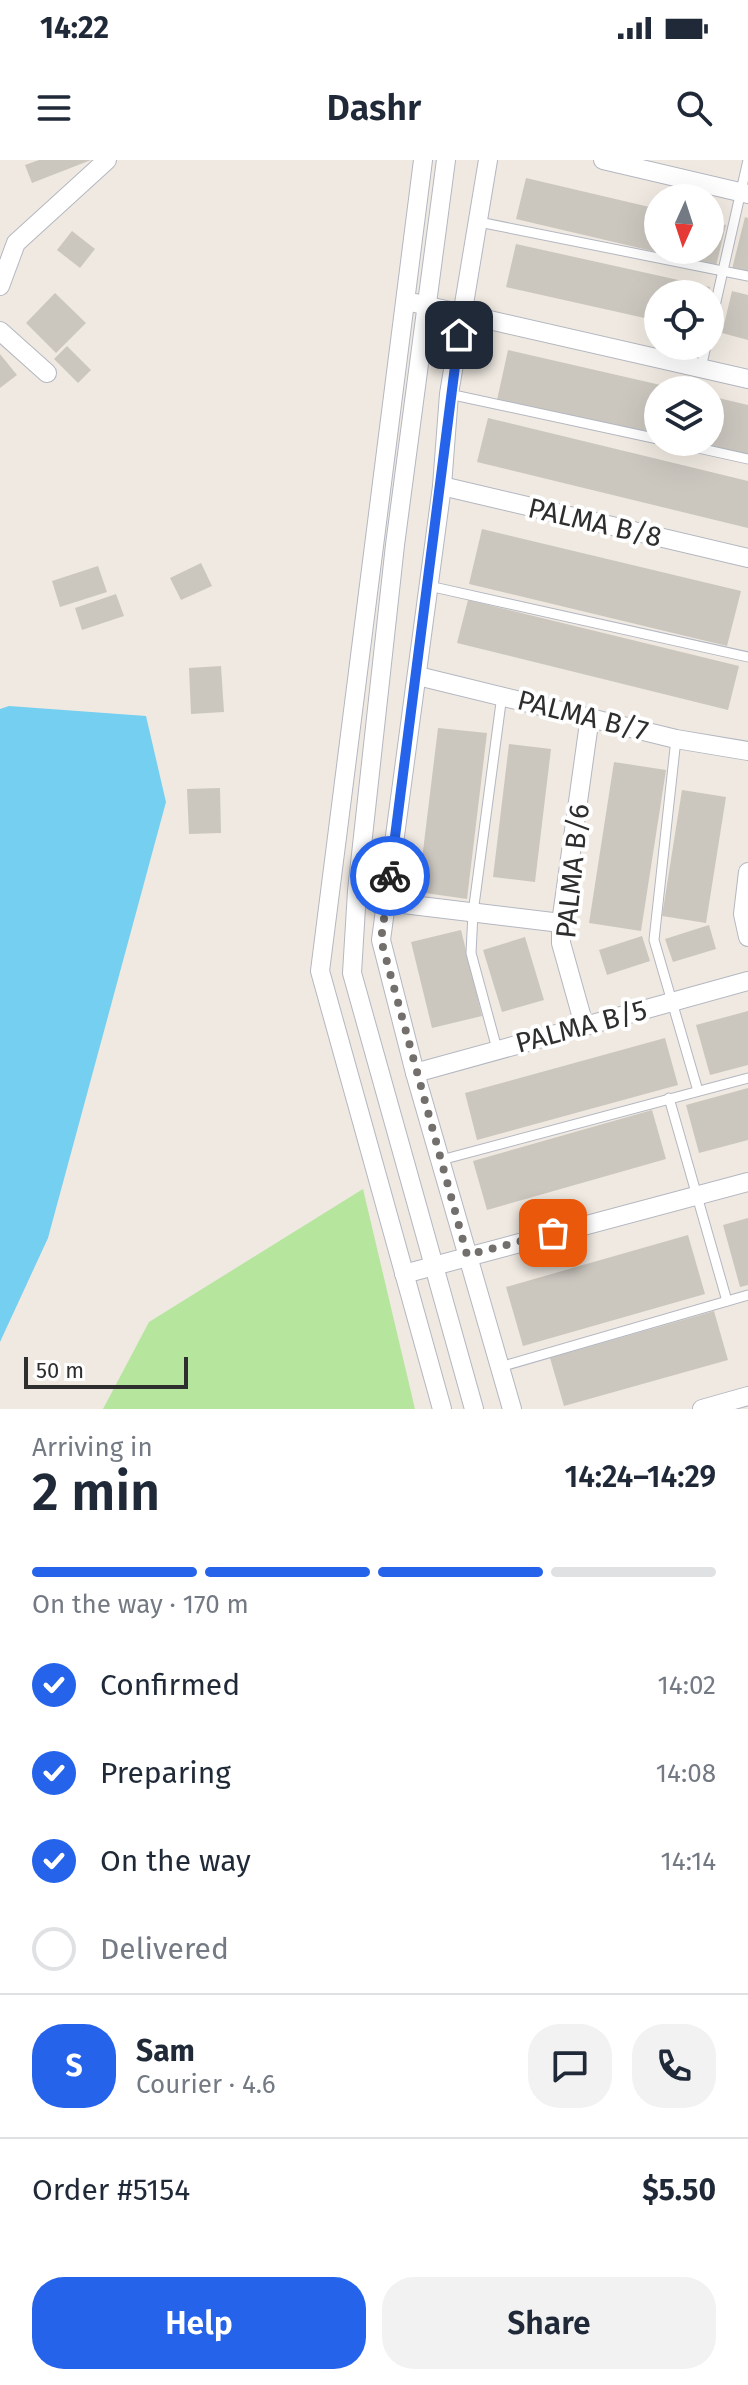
<!DOCTYPE html>
<html lang="en">
<head>
<meta charset="utf-8">
<style>
	:root { --surface:#fff; --page:#f2f2f3; --text:#1f2937; --muted:#747a83; --line:#e0e1e3; --accent:#2563eb }
	body { margin:0; font-family:"Fira Sans",sans-serif; background:var(--page); color:var(--text); height:100vh; display:flex; flex-direction:column; font-size:30px; white-space:nowrap }
	* { box-sizing:border-box; margin:0 }
	p { font-size:26px; color:var(--muted) }
	.icon { flex:none; width:44px; height:44px; fill:none; stroke:currentColor; stroke-width:2; stroke-linecap:round; stroke-linejoin:round }
	.map { position:relative; height:1249px; overflow:hidden }
	.sheet { display:flex; flex-direction:column; background:var(--surface); flex:1 }
	.sheet>* { flex:none }
	.needle { width:52px; rotate:183deg }
	.fabs { position:absolute; left:644px; top:24px; display:grid; gap:16px }
	.fabs a { display:grid; place-items:center; width:80px; height:80px; border-radius:50%; background:var(--surface); box-shadow:0 8px 32px #0002; font-size:40px }
	.scale { position:absolute; left:24px; bottom:20px; width:164px; box-sizing:border-box; padding-left:8px; border:4px solid #2e2e2e; border-top:0; font-size:22px; line-height:28px; white-space:nowrap; color:#2e2e2e; -webkit-text-stroke:6px #fff; paint-order:stroke }
	.pin { position:absolute; display:grid; place-items:center; width:68px; height:68px; color:#fff; margin:-34px; border-radius:16px; box-shadow:0 4px 12px #0006 }
	.courier { position:absolute; display:grid; place-items:center; width:80px; height:80px; margin:-40px; border:6px solid #2563eb; border-radius:50%; background:#fff; color:#222; box-shadow:0 2px 10px #0007 }
	.headline em { font-style:normal; font-weight:600 }
	.headline div { display:flex; flex-direction:column-reverse }
	.headline { display:flex; align-items:center; justify-content:space-between; height:136px; padding:0 32px }
	h1 { font-size:52px; font-weight:600; line-height:60px }
	.bar { display:grid; grid-template-columns:repeat(4,1fr); gap:12px 8px; align-content:center; height:96px; padding:0 32px }
	.bar i { height:10px; border-radius:6px; background:var(--line) }
	.bar .on { background:var(--accent) }
	.bar p { grid-column:span 4 }
	.line { display:flex; align-items:center; gap:20px; padding:0 32px; border-top:2px solid var(--line) }
	.line div { flex:1 }
	.round { display:grid; place-items:center; flex:none; width:84px; height:84px; border-radius:32px; background:var(--page) }
	ol { padding:0 32px; list-style:none }
	li { display:flex; align-items:center; gap:24px; height:88px }
	li p { margin-inline-start:auto }
	li .icon { padding:8px; border-radius:50%; background:var(--accent); color:#fff; stroke-width:4 }
	li:last-child { color:var(--muted) }
	li i { width:44px; height:44px; border:4px solid var(--line); border-radius:50% }
	.button { display:flex; gap:16px; margin-top:auto; padding:16px 32px }
	.button a { flex:1; height:92px; border-radius:32px; background:var(--accent); color:#fff; font-size:32px; font-weight:600; line-height:92px; text-align:center }
	.button a+a { background:var(--page); color:var(--text) }
	.status { display:flex; justify-content:space-between; align-items:center; height:56px; padding:0 40px; background:var(--surface); direction:ltr }
	.status svg { height:22px; fill:currentColor }
	header { display:flex; justify-content:space-between; align-items:center; height:104px; padding:0 32px; background:var(--surface); font-size:36px; font-weight:600 }
	.map>svg:first-child { display:block }
	.green { fill:#b6e59e }
	.water { fill:#75cff0 }
	.building { fill:#cbc7bf }
	.lines { fill:none; stroke-linecap:round; stroke-linejoin:round }
	.service-casing { stroke:#b4b7c1; stroke-width:11 }
	.minor-casing { stroke:#b4b7c1; stroke-width:20 }
	.service { stroke:#fff; stroke-width:9 }
	.minor { stroke:#fff; stroke-width:18 }
	.done { stroke:#726f6d; stroke-width:8; stroke-dasharray:0 14.4 }
	.route { stroke:#2563eb; stroke-width:10 }
	.labels { text-anchor:middle; stroke-width:8; stroke-linejoin:round; paint-order:stroke }
	.street-label { font-size:28px; fill:#2e2e2e; stroke:#fff }
</style>
</head>
<body>
<div class="status"><b>14:22</b><svg viewBox="0 0 49 12"><path d="M0 12V9h3v3zM5 12V6h3v6zM10 12V3h3v9zM15 12V0h3v12zM26 1h20v11H26zM47 4h2v5h-2z"/></svg></div>
<header><svg class="icon" aria-label="menu" viewBox="0 0 24 24"><path d="M4 6h16M4 12h16M4 18h16"/></svg>Dashr<svg class="icon" aria-label="search" viewBox="0 0 24 24"><circle cx="10" cy="10" r="6"/><path d="M15 15l6 6"/></svg></header>
<div class="map">
<svg width="748" height="1249" viewBox="0 0 748 1249">
	<rect width="100%" height="100%" fill="#efe9e1"/>
	<polygon class="green" points="363,1029 415,1249 103,1249 149,1162"/>
	<polygon class="water" points="9,546 146,556 166,642 48,1078 0,1182 0,549"/>
	<g class="building">
		<polygon points="39,0 91,0 32,23 25,5"/>
		<polygon points="526,18 658,49 658,90 710,90 710,61 726,65 716,106 516,59"/>
		<polygon points="745,57 748,58 748,113 732,109"/>
		<polygon points="72,71 95,89 80,108 57,90"/>
		<polygon points="516,84 710,127 709,134 658,134 658,161 506,127"/>
		<polygon points="732,131 748,135 748,180 722,173"/>
		<polygon points="55,133 86,163 56,193 26,163"/>
		<polygon points="67,186 91,210 78,223 54,199"/>
		<polygon points="508,190 678,229 677,230 658,230 658,277 497,240"/>
		<polygon points="0,194 17,215 0,228"/>
		<polygon points="710,236 748,245 748,297 687,282 710,282"/>
		<polygon points="488,258 748,321 748,368 477,302"/>
		<polygon points="482,369 741,431 727,486 469,424"/>
		<polygon points="201,403 212,426 181,440 170,418"/>
		<polygon points="98,406 107,432 60,447 52,421"/>
		<polygon points="116,434 124,456 82,470 75,448"/>
		<polygon points="468,440 739,506 728,550 457,483"/>
		<polygon points="221,506 224,552 191,554 189,508"/>
		<polygon points="438,568 487,573 467,739 418,732"/>
		<polygon points="509,584 551,589 535,722 493,717"/>
		<polygon points="614,602 666,610 641,771 589,763"/>
		<polygon points="220,628 221,673 189,674 187,629"/>
		<polygon points="682,630 726,637 706,763 662,756"/>
		<polygon points="709,765 716,789 673,802 665,779"/>
		<polygon points="461,770 482,856 432,868 411,782"/>
		<polygon points="642,776 650,801 607,815 599,790"/>
		<polygon points="525,777 544,840 502,852 483,790"/>
		<polygon points="748,851 748,905 710,915 696,865"/>
		<polygon points="665,878 678,925 477,980 465,933"/>
		<polygon points="748,928 748,980 699,993 686,945"/>
		<polygon points="652,950 666,999 487,1050 473,1001"/>
		<polygon points="748,1058 748,1125 740,1127 723,1065"/>
		<polygon points="688,1075 705,1134 523,1186 506,1127"/>
		<polygon points="714,1151 728,1200 564,1246 550,1198"/>
	</g>
	<g class="lines">
		<g class="service-casing">
			<g id="service">
				<polyline points="479,62 748,116"/>
				<polyline points="710,168 748,0"/>
				<polyline points="701,208 706,186"/>
				<polyline points="449,234 658,279"/>
				<polyline points="671,282 748,299"/>
				<polyline points="429,426 748,497"/>
				<polyline points="676,579 654,780 698,931"/>
				<polyline points="497,889 471,793 473,753 502,535"/>
				<polyline points="669,938 727,1141"/>
				<polyline points="441,1000 748,918"/>
				<polyline points="500,1207 748,1135"/>
			</g>
		</g>
		<g class="minor-casing">
			<g id="minor">
				<polyline points="423,0 320,811 442,1249"/>
				<polyline points="446,0 395,385 357,731 352,813 474,1249"/>
				<polyline points="488,0 449,234 442,326 381,780 415,913 512,1249"/>
				<polyline points="603,0 748,34"/>
				<polyline points="0,126 16,83 107,0"/>
				<polyline points="415,143 748,219"/>
				<polyline points="0,171 47,213"/>
				<polyline points="442,326 748,398"/>
				<polyline points="418,516 676,579 748,591"/>
				<polyline points="748,712 743,754 748,777"/>
				<polyline points="387,742 561,763"/>
				<polyline points="584,865 561,783 561,763 590,556"/>
				<polyline points="415,913 748,821"/>
				<polyline points="404,1114 748,1022"/>
				<polyline points="702,1249 748,1236"/>
			</g>
		</g>
		<use href="#service" class="service"/>
		<use href="#minor" class="minor"/>
	</g>
	<g class="lines">
		<polyline class="done" points="390,716 381,780 467,1095 553,1073"/>
		<polyline class="route" points="390,716 459,175"/>
	</g>
	<g class="labels">
		<g class="street-label">
			<text transform="translate(595 362) rotate(13)" y="10">PALMA B/8</text>
			<text transform="translate(583 555) rotate(14)" y="10">PALMA B/7</text>
			<text transform="translate(572 711) rotate(-84)" y="10">PALMA B/6</text>
			<text transform="translate(581 866) rotate(-15)" y="10">PALMA B/5</text>
		</g>
	</g>
</svg>
<div class="fabs">
<a><svg class="needle" viewBox="-14 -14 28 28"><path d="M0-13l5 13h-10z" fill="#e53935"/><path d="M0 13l5-13h-10z" fill="#747a83"/></svg></a>
<a><svg class="icon" aria-label="locate" viewBox="0 0 24 24"><circle cx="12" cy="12" r="6"/><path d="M12 2v4M12 18v4M2 12h4M18 12h4"/></svg></a>
<a><svg class="icon" aria-label="layers" viewBox="0 0 24 24"><path d="M12 4l9 5-9 5-9-5zM3 14l9 5 9-5"/></svg></a>
</div>
<div class="scale">50 m</div>
<div class="pin" style="left:553px;top:1073px;background:#ea580c"><svg class="icon" aria-label="bag" viewBox="0 0 24 24"><path d="M5 8h14l-1 12H6zM9 8a3 3 0 0 1 6 0"/></svg></div>
<div class="pin" style="left:459px;top:175px;background:#1f2937"><svg class="icon" aria-label="home" viewBox="0 0 24 24"><path d="M3 11l9-7 9 7M6 9v11h12V9"/></svg></div>
<div class="courier" style="left:390px;top:716px"><svg class="icon" aria-label="bike" viewBox="0 0 24 24"><circle cx="6" cy="16" r="4"/><circle cx="18" cy="16" r="4"/><path d="M6 16l4-8h5l3 8M10 8l3 8H6M13 5h3"/></svg></div>
</div>
<section class="sheet">
<div class="headline"><div><h1>2 min</h1><p>Arriving in</p></div><em>14:24–14:29</em></div>
<div class="bar"><i class="on"></i><i class="on"></i><i class="on"></i><i></i><p>On the way · 170 m</p></div>
<ol>
<li><svg class="icon" aria-label="check" viewBox="0 0 24 24"><path d="M5 12l5 5 9-10"/></svg>Confirmed<p>14:02</p></li>
<li><svg class="icon" aria-label="check" viewBox="0 0 24 24"><path d="M5 12l5 5 9-10"/></svg>Preparing<p>14:08</p></li>
<li><svg class="icon" aria-label="check" viewBox="0 0 24 24"><path d="M5 12l5 5 9-10"/></svg>On the way<p>14:14</p></li>
<li><i></i>Delivered</li>
</ol>
<div class="line" style="height:144px"><b class="round" style="background:var(--accent);color:#fff">S</b><div><b>Sam</b><p>Courier · 4.6</p></div><a class="round"><svg class="icon" aria-label="chat" viewBox="0 0 24 24"><path d="M4 5h16v11H9l-5 4z"/></svg></a><a class="round"><svg class="icon" aria-label="phone" viewBox="0 0 24 24"><path d="M5 4h4l2 5-3 2q2 4 5 5l2-3 5 2v4C11 20 4 13 5 4z"/></svg></a></div>
<div class="line" style="height:104px"><div>Order #5154</div><b>$5.50</b></div>
<div class="button"><a>Help</a><a>Share</a></div>
</section>
</body>
</html>
